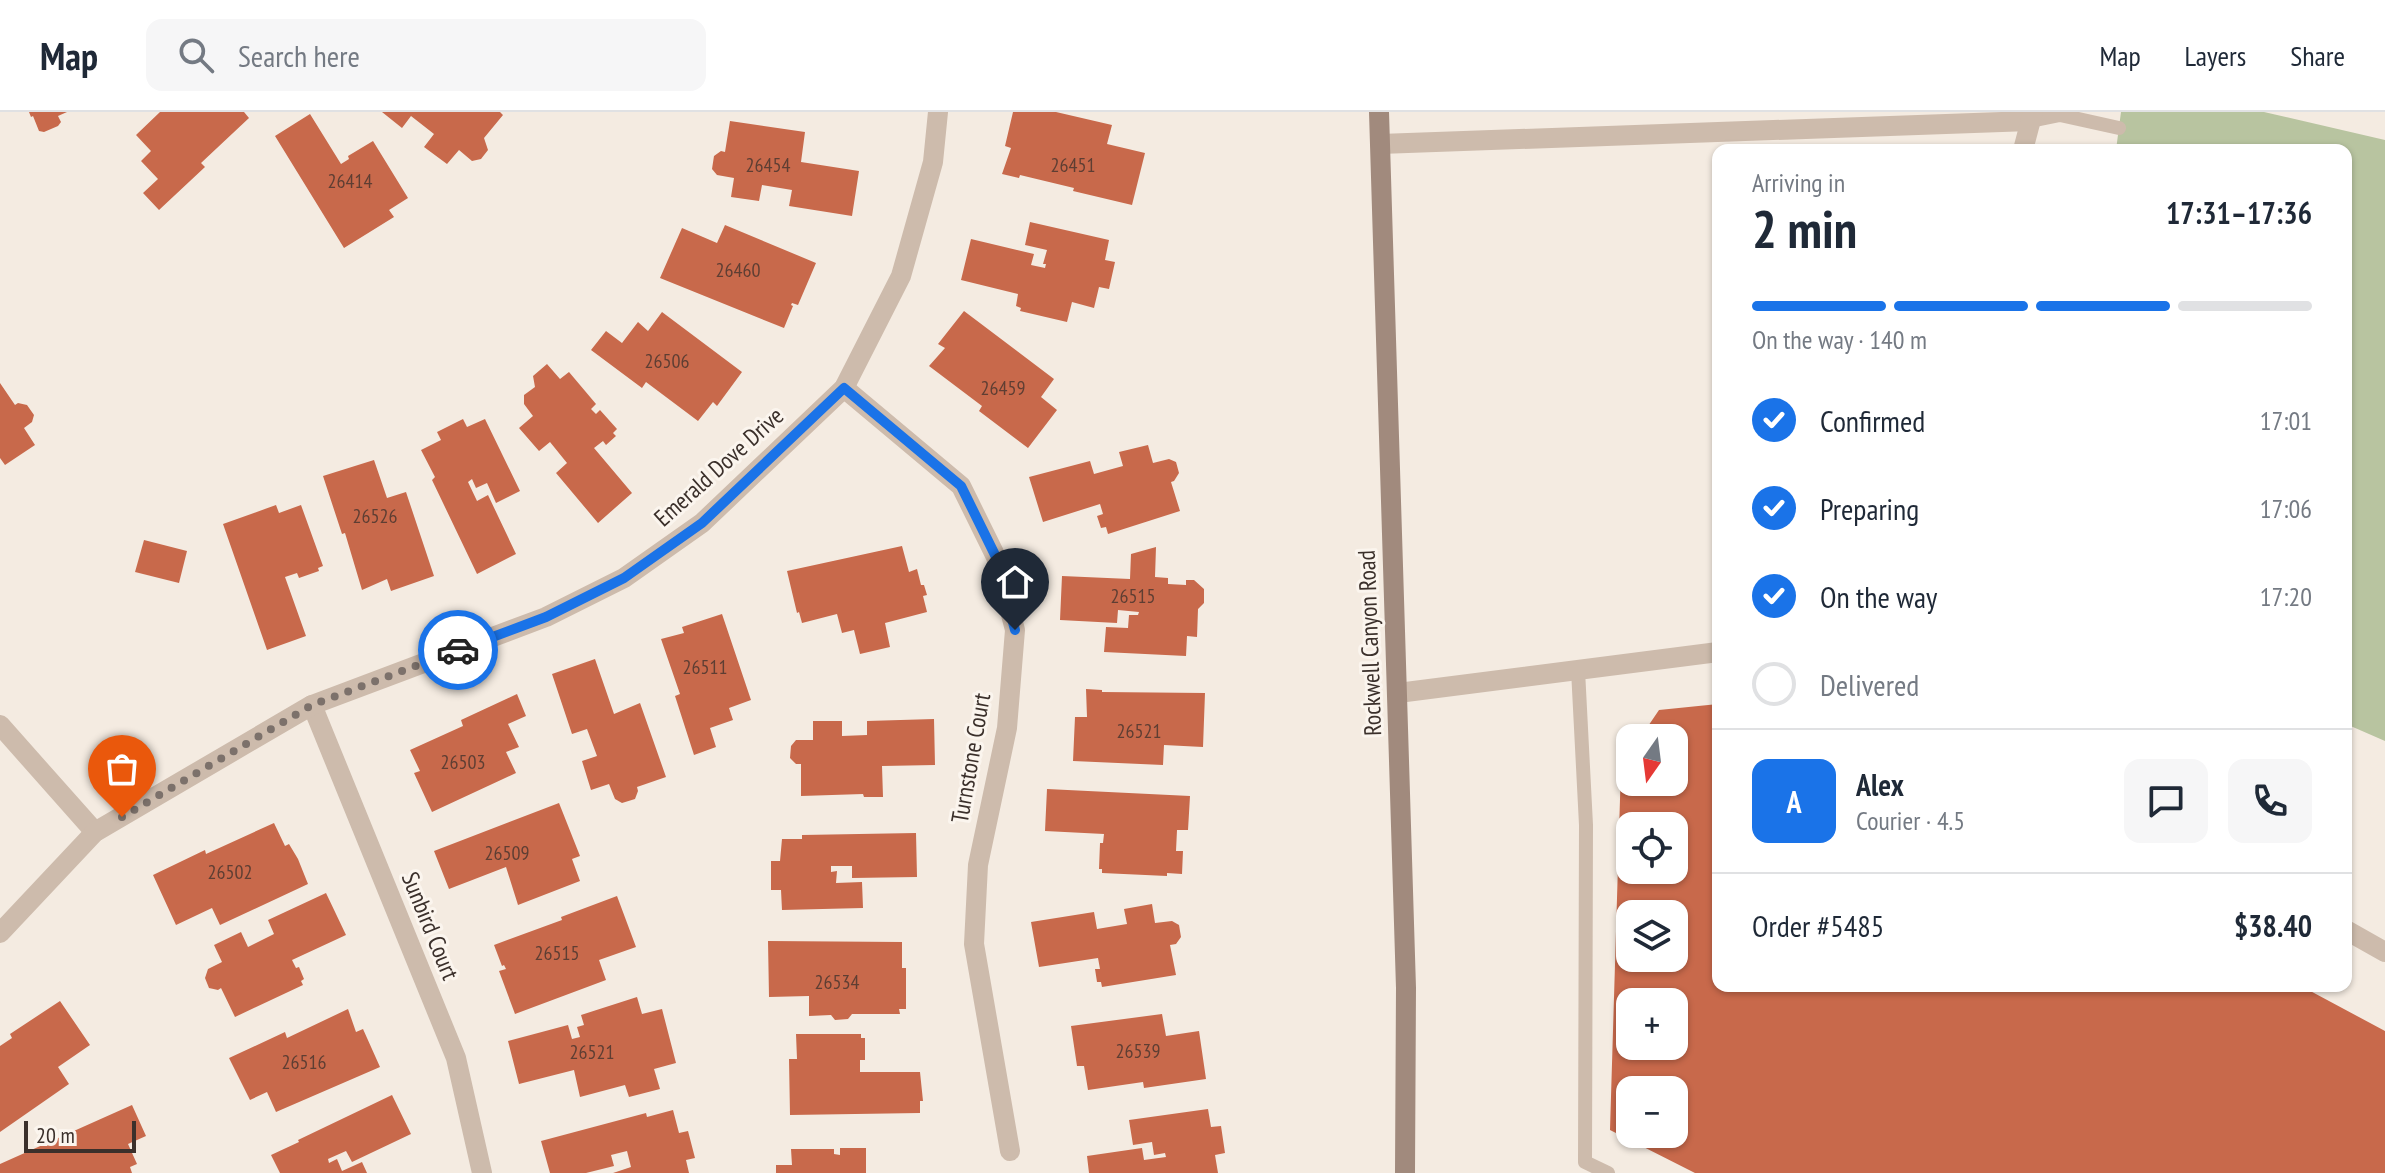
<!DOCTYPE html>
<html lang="en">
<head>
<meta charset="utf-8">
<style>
	:root { --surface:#fff; --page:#f6f6f7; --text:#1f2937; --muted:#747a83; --line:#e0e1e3; --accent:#1a73e8 }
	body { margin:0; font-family:"PT Sans Narrow",sans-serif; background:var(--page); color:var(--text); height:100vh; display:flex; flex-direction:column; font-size:30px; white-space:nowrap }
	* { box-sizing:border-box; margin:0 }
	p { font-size:26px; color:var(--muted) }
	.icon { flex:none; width:44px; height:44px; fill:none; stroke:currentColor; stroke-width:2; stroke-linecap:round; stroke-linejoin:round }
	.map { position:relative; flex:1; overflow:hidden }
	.details { position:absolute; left:1712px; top:32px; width:640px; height:848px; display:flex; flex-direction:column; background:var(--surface); border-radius:16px; box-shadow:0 2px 6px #0004 }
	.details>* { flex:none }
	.needle { width:52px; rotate:194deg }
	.buttons { position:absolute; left:1616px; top:612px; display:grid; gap:16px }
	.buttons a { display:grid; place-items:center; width:72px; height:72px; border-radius:16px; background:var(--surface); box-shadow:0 2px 6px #0004; font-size:40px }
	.scale { position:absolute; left:24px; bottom:20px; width:112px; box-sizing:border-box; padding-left:8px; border:4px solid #3b302b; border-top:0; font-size:22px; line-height:28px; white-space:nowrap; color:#3b302b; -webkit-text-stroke:6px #fbf5ee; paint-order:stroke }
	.pin { position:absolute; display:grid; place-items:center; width:68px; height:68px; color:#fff; margin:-82px -34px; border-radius:50% 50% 50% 0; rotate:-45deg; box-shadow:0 0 8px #0007 }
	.pin .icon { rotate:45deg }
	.courier { position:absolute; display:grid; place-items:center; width:80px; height:80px; margin:-40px; border:6px solid #1a73e8; border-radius:50%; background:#fff; color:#222; box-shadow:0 2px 10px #0007 }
	.head em { font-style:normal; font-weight:700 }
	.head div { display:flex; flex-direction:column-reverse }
	.head { display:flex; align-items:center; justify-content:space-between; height:136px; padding:0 40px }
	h1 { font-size:52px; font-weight:700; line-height:60px }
	.bar { display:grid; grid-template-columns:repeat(4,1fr); gap:12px 8px; align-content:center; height:96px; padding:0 40px }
	.bar i { height:10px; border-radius:6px; background:var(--line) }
	.bar .active { background:var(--accent) }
	.bar p { grid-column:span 4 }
	.line { display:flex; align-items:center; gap:20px; padding:0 40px; border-top:2px solid var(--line) }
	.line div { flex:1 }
	.round { display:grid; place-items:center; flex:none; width:84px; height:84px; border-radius:16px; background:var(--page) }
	ol { padding:0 40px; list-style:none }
	li { display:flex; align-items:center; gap:24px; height:88px }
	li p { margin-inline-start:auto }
	li .icon { padding:8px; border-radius:50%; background:var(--accent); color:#fff; stroke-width:4 }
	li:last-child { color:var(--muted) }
	li i { width:44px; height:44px; border:4px solid var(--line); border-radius:50% }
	header { display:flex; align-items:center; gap:48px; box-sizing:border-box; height:112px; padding:0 40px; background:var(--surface); border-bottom:2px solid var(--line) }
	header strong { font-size:38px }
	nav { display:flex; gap:44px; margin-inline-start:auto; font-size:28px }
	.search { width:560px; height:72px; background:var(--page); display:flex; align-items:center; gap:20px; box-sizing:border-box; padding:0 28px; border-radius:16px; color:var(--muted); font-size:30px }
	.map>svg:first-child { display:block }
	.green { fill:#b8c4a0 }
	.building { fill:#c8694b; fill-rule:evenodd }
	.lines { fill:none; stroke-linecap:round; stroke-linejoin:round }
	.lane { stroke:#cdbbac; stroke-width:14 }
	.street { stroke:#cdbbac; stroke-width:20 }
	.secondary { stroke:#a18a7d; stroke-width:20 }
	.done { stroke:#7c716b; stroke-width:8; stroke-dasharray:0 14.4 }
	.route { stroke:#1a73e8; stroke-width:10 }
	.labels { text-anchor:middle; stroke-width:6; stroke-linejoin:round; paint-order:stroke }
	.number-label { font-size:20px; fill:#5e3e33 }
	.street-label { font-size:24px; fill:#3b302b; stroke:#fbf5ee }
</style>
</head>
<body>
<header>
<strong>Map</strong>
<div class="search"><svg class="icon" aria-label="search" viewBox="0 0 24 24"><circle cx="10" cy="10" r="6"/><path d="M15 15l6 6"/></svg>Search here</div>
<nav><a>Map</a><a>Layers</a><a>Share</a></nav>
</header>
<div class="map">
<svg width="2385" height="1061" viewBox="0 0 2385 1061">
	<rect width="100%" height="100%" fill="#f4ebe1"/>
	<polygon class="green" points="2121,0 2264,0 2385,28 2385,629 2346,612 2346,38 2116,38"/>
	<g class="building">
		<polygon points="29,0 67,0 58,4 61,10 58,14 44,20 39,19 33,4 31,5"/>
		<polygon points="160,0 244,0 249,6 201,51 205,55 159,98 143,81 158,67 141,49 151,39 136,23"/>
		<polygon points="382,0 500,0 503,3 484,26 488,38 481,47 472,49 459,38 447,52 424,35 434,22 411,4 402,16"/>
		<polygon points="1013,0 1056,0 1112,13 1107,32 1145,41 1132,93 1073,79 1074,76 1020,63 1019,66 1002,62 1011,36 1005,34"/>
		<polygon points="310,2 341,52 349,47 348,44 373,29 408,86 389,98 394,105 344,136 275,24"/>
		<polygon points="730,9 805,20 801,50 859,59 852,104 789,94 792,78 762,73 759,89 731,85 734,66 717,63 712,57 714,44 721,39 725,40"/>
		<polygon points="1030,110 1109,128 1105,148 1115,150 1109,177 1099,175 1094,196 1072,190 1067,210 1020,199 1021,196 1016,194 1018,182 961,168 971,127 1034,142 1031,153 1045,156 1046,152 1043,152 1047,138 1025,133"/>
		<polygon points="725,113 816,151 798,193 792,191 791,193 793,194 784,216 660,166 682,116 717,131"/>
		<polygon points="964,199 1054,267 1041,285 1057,298 1028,336 979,299 982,294 929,254 945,236 938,232"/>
		<polygon points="662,200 742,260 717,294 713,290 698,309 646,270 642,276 591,238 606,219 622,231 638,210 648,219"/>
		<polygon points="547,252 560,267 569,260 596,292 591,297 596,302 600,298 617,317 613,321 616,324 606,333 603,329 594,336 632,381 598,411 556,361 567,351 550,330 539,339 519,316 533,304 524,292 524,283 535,275 533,264"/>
		<polygon points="0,271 15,293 18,291 27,293 34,303 32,310 24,316 35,333 5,353 0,346"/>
		<polygon points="463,307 467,315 485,307 520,379 496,391 487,371 476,376 472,367 468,370 477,389 488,383 516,442 477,462 432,368 435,365 421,338 441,328 437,320"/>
		<polygon points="1148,333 1153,351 1169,347 1176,350 1179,361 1174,369 1171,370 1180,399 1108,422 1106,415 1101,416 1097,404 1103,402 1100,392 1043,410 1029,365 1090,349 1094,362 1123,354 1119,340"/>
		<polygon points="374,348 387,386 406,380 434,464 391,479 387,467 362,478 345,421 342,422 323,364"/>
		<polygon points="276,393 279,401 301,393 323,454 318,456 319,459 299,466 297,461 285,465 306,524 267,538 223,412"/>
		<polygon points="144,428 187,439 179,471 135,460"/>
		<polygon points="902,434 909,460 917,457 921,473 924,473 927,483 923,484 927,500 885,511 890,535 860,542 854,518 842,521 837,502 802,511 799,500 797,501 787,459"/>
		<polygon points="1156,435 1155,465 1168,466 1168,472 1186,473 1186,468 1194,468 1204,477 1204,491 1198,497 1197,525 1187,524 1186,544 1104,540 1106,515 1128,516 1129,503 1138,503 1139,500 1118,498 1117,511 1060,508 1062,464 1130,467 1131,442"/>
		<polygon points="722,502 751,588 729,596 733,608 710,616 716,635 694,643 675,584 680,582 661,527 684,521 682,515"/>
		<polygon points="595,547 614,602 640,591 666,665 637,675 638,679 635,687 622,691 615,687 609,672 591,678 582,649 597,644 587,617 572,622 552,562"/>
		<polygon points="1086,577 1102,578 1102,580 1205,581 1203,635 1164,633 1163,653 1073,649 1075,605 1087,605"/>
		<polygon points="517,582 526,604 508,612 519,635 506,640 516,661 432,700 414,661 420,659 410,638 463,614 461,608"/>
		<path d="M1718,592V874H2301L2385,919V1061H1695L1610,1018L1621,654L1630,641V670H1674V626H1640L1659,598ZM1630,714H1674V758H1630ZM1630,802H1674V846H1630ZM1630,890H1674V934H1630ZM1630,978H1674V1022H1630Z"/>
		<polygon points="934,607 935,653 882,654 883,685 864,685 863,682 801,684 801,652 796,652 790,646 791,634 796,628 813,628 813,609 842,609 842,624 867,623 867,609"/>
		<polygon points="1047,677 1190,684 1188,718 1177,718 1176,739 1183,739 1182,762 1167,761 1167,764 1102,761 1102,757 1099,757 1100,731 1103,731 1104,722 1045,719"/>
		<polygon points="559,691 580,744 572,747 580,769 518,793 506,755 449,777 434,739"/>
		<polygon points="274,711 285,734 289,732 298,747 308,772 220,813 212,796 176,813 153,763 205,738 206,742"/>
		<polygon points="916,721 917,765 852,766 852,754 831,754 831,760 837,759 836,771 862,770 863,796 782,798 781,778 771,778 771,749 780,749 782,727 802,727 802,723"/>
		<polygon points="326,781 346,823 292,848 296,856 299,855 304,867 301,869 303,873 235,905 221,876 218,878 209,876 205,866 208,857 222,850 214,833 241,820 248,835 274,822 268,808"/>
		<polygon points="617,784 636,835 599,848 606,868 515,902 499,859 506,857 504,853 502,854 494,833 562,808 561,805"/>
		<polygon points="1152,792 1155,811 1172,809 1179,813 1181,825 1176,832 1170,833 1176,863 1102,875 1101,870 1097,870 1095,857 1100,857 1098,846 1039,855 1031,810 1094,800 1097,817 1127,812 1124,797"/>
		<polygon points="768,829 902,830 902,856 906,856 906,897 899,897 900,902 852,902 848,907 835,908 831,903 809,904 809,884 769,885"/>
		<polygon points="637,885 642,902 662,897 676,951 654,957 660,977 629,985 625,973 580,985 574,958 519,972 508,929 568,913 572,927 580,925 577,915 584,913 581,903"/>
		<polygon points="60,889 90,933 58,955 69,972 0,1020 0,934 12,926 10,922"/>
		<polygon points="348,897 356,920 363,917 380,955 276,1000 267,980 250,988 229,946 285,920 287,926"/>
		<polygon points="1162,902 1166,924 1199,919 1206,967 1144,976 1143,970 1088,978 1084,954 1077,954 1071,914"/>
		<polygon points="796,922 861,922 861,926 865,926 865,948 860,948 860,960 920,960 923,989 920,989 920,1001 790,1003 789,947 797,947"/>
		<polygon points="392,983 411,1022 352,1050 346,1039 328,1047 329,1051 337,1047 342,1059 362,1050 367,1061 280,1061 271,1043 299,1030 298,1028"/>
		<polygon points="132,993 146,1024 128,1032 137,1052 130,1055 132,1061 0,1061 0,1052"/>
		<polygon points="1208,997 1211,1015 1221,1014 1225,1041 1215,1043 1218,1061 1089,1061 1087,1044 1142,1036 1144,1048 1166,1045 1165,1041 1154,1043 1152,1030 1133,1033 1129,1008"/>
		<polygon points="673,998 679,1021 688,1019 695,1046 686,1048 689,1061 613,1061 631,1055 627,1039 611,1043 614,1054 586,1061 550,1061 541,1029 646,1001 647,1005"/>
		<polygon points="840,1036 866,1036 866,1061 776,1061 776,1053 792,1053 791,1037 834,1037 834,1042 840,1043"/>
	</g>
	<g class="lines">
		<g class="lane">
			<polyline points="2030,9 2060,3 2119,16"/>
			<polyline points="1578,558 1586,713 1585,1050 1608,1061"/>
		</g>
		<g class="street">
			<polyline points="1380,32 2030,9"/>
			<polyline points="2023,38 2033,0"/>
			<polyline points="844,276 961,374 996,445 1015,518 1007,616 978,753 974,832 1010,1039"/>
			<polyline points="1398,581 1718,540"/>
			<polyline points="312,593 456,946 482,1061"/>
			<polyline points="0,613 95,720"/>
			<polyline points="2346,818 2385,840"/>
			<polyline points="0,821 95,720 312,593 546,505 624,466 702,411 844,276 901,164 933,50 938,0"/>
		</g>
		<polyline class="secondary" points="1379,0 1406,876 1405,1061"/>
	</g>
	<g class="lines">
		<polyline class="done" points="122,705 312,593 458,538"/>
		<polyline class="route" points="458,538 546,505 624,466 702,411 844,276 961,374 996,445 1015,518"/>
	</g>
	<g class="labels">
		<g class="number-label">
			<text x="768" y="60">26454</text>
			<text x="1073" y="60">26451</text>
			<text x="350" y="76">26414</text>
			<text x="738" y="165">26460</text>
			<text x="667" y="256">26506</text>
			<text x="1003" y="283">26459</text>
			<text x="375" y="411">26526</text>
			<text x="1133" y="491">26515</text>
			<text x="705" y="562">26511</text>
			<text x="1139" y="626">26521</text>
			<text x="463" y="657">26503</text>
			<text x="507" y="748">26509</text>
			<text x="230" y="767">26502</text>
			<text x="557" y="848">26515</text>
			<text x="837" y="877">26534</text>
			<text x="1138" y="946">26539</text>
			<text x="592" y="947">26521</text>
			<text x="304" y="957">26516</text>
		</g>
		<g class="street-label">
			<text transform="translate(719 355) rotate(-42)" y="8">Emerald Dove Drive</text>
			<text transform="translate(1370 531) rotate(-92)" y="8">Rockwell Canyon Road</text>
			<text transform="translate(971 646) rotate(-80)" y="8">Turnstone Court</text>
			<text transform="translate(430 814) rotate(68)" y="8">Sunbird Court</text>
		</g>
	</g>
</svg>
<div class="buttons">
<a><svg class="needle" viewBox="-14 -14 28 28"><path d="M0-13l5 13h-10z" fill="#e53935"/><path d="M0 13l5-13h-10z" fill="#747a83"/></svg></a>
<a><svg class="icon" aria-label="locate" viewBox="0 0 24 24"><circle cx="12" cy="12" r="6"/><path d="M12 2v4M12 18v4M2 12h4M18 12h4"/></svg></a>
<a><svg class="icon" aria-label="layers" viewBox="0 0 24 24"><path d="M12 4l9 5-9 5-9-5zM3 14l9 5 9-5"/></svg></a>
<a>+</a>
<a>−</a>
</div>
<div class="scale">20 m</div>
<div class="pin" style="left:122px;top:705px;background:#ea580c"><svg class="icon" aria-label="bag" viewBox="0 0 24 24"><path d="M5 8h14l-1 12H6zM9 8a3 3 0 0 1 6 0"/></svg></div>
<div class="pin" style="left:1015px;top:518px;background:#1f2937"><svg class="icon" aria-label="home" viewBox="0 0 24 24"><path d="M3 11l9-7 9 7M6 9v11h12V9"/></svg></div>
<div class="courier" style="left:458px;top:538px"><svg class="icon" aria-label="car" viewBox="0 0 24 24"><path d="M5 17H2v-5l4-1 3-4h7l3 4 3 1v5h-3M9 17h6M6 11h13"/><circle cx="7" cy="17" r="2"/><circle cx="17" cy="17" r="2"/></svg></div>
<section class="details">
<div class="head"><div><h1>2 min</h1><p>Arriving in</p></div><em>17:31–17:36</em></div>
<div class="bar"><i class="active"></i><i class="active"></i><i class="active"></i><i></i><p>On the way · 140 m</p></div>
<ol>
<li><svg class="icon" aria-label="check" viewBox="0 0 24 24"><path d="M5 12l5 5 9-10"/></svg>Confirmed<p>17:01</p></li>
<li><svg class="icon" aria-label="check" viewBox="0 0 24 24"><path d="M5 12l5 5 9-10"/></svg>Preparing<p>17:06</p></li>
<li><svg class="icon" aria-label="check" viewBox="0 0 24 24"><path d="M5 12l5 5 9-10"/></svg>On the way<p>17:20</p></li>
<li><i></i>Delivered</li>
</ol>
<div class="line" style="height:144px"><b class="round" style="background:var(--accent);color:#fff">A</b><div><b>Alex</b><p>Courier · 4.5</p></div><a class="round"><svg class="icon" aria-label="chat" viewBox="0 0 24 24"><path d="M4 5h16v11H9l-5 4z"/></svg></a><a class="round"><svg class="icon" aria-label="phone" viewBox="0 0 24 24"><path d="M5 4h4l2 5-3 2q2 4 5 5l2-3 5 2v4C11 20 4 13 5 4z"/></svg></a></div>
<div class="line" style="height:104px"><div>Order #5485</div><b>$38.40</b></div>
</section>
</div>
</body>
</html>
